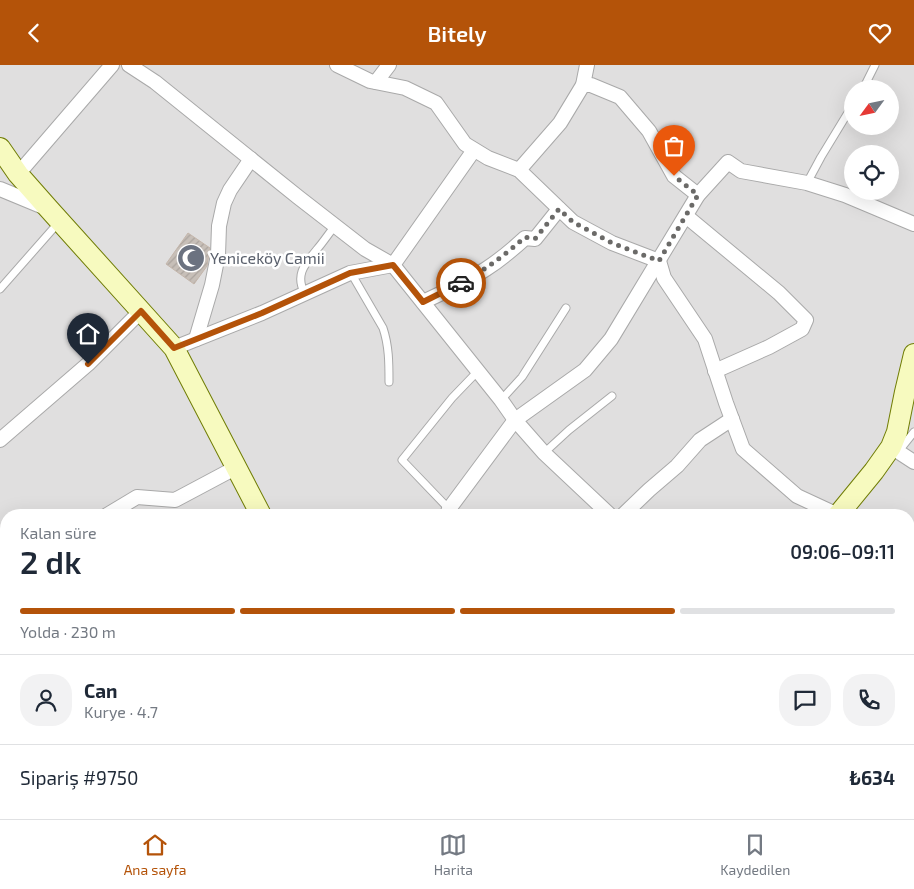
<!DOCTYPE html>
<html lang="tr">
<head>
<meta charset="utf-8">
<style>
	:root { --surface:#fff; --page:#f2f2f3; --text:#1f2937; --muted:#747a83; --line:#e0e1e3; --accent:#b45309 }
	body { margin:0; font-family:"Exo 2",sans-serif; background:var(--page); color:var(--text); height:100vh; display:flex; flex-direction:column; font-size:19px; white-space:nowrap }
	* { box-sizing:border-box; margin:0 }
	p { font-size:16px; color:var(--muted) }
	.icon { flex:none; width:28px; height:28px; fill:none; stroke:currentColor; stroke-width:2; stroke-linecap:round; stroke-linejoin:round }
	.map { position:relative; flex:1; overflow:hidden }
	.sheet { position:absolute; left:0px; top:444px; width:915px; height:311px; display:flex; flex-direction:column; background:var(--surface); border-radius:20px 20px 0 0; box-shadow:0 5px 20px #0002 }
	.sheet>* { flex:none }
	.needle { width:32px; rotate:237deg }
	.tools { position:absolute; left:844px; top:15px; display:grid; gap:10px }
	.tools a { display:grid; place-items:center; width:55px; height:55px; border-radius:50%; background:var(--surface); box-shadow:0 5px 20px #0002; font-size:25px }
	.pin { position:absolute; display:grid; place-items:center; width:42px; height:42px; color:#fff; margin:-51px -21px; border-radius:50% 50% 50% 0; rotate:-45deg; box-shadow:0 0 5px #0007 }
	.pin .icon { rotate:45deg }
	.courier { position:absolute; display:grid; place-items:center; width:50px; height:50px; margin:-25px; border:4px solid #b45309; border-radius:50%; background:#fff; color:#222; box-shadow:0 1px 6px #0007 }
	.head em { font-style:normal; font-weight:600 }
	.head div { display:flex; flex-direction:column-reverse }
	.head { display:flex; align-items:center; justify-content:space-between; height:85px; padding:0 20px }
	h1 { font-size:32px; font-weight:600; line-height:38px }
	.bar { display:grid; grid-template-columns:repeat(4,1fr); gap:8px 5px; align-content:center; height:60px; padding:0 20px }
	.bar i { height:6px; border-radius:4px; background:var(--line) }
	.bar .active { background:var(--accent) }
	.bar p { grid-column:span 4 }
	.line { display:flex; align-items:center; gap:12px; padding:0 20px; border-top:1px solid var(--line) }
	.line div { flex:1 }
	.round { display:grid; place-items:center; flex:none; width:52px; height:52px; border-radius:20px; background:var(--page) }
	header { display:flex; justify-content:space-between; align-items:center; height:65px; padding:0 20px; background:var(--accent); color:#fff; font-size:22px; font-weight:600 }
	.tab-bar { display:flex; justify-content:space-around; align-items:center; height:70px; border-top:1px solid var(--line); background:var(--surface); font-size:14px; color:var(--muted) }
	.tab-bar a { display:grid; justify-items:center; gap:2px }
	.tab-bar .active { color:var(--accent) }
	.map>svg:first-child { display:block }
	.residential { fill:#e0dfdf; fill-rule:evenodd }
	.building { fill:url(#building-hatch); stroke:#c4b6ab }
	.lines { fill:none; stroke-linecap:round; stroke-linejoin:round }
	.lane-casing { stroke:#a9a9a9; stroke-width:9 }
	.street-casing { stroke:#a9a9a9; stroke-width:16 }
	.secondary-casing { stroke:#707d05; stroke-width:22 }
	.lane { stroke:#fff; stroke-width:7 }
	.street { stroke:#fff; stroke-width:14 }
	.secondary { stroke:#f7fabf; stroke-width:20 }
	.done { stroke:#6b6a68; stroke-width:5; stroke-dasharray:0 9 }
	.route { stroke:#b45309; stroke-width:6 }
	.labels { text-anchor:middle; stroke-width:5; stroke-linejoin:round; paint-order:stroke }
	.worship-label { font-size:16px; fill:#5b616d; stroke:#fff; text-anchor:start }
</style>
</head>
<body>
<header><svg class="icon" aria-label="back" viewBox="0 0 24 24"><path d="M15 5l-7 7 7 7"/></svg>Bitely<svg class="icon" aria-label="heart" viewBox="0 0 24 24"><path d="M12 20l-8-8c-3-5 5-10 8-4 3-6 11-1 8 4z"/></svg></header>
<div class="map">
<svg width="914" height="754" viewBox="0 0 914 754">
	<defs>
		<pattern id="building-hatch" width="6" height="6" patternUnits="userSpaceOnUse" patternTransform="scale(1.25)"><rect width="6" height="6" fill="#c7bfb8"/><path d="M-1 1l2-2M0 6l6-6M5 7l2-2" fill="none" stroke="#aba49e"/></pattern>
	</defs>
	<rect width="100%" height="100%" fill="#f2efe9"/>
	<path class="residential" d="M0,0H914V754H0ZM852,24H890V61H852ZM852,89H890V126H852ZM6,450H909V749H6Z"/>
	<polygon class="building" points="188,168 210,183 207,201 194,219 166,199"/>
	<g class="lines">
		<g class="lane-casing">
			<g id="lane">
				<polyline points="863,24 875,0"/>
				<polyline points="807,118 821,92 852,41"/>
				<path d="M351,208L383,263C389,281 389,298 389,317"/>
				<polyline points="0,224 59,157"/>
				<path d="M305,229C294,209 306,198 318,183C324,176 329,168 335,161"/>
				<polyline points="501,335 522,312 566,243"/>
				<polyline points="898,387 914,367"/>
				<polyline points="544,388 569,365 612,331"/>
				<polyline points="449,444 402,395 452,333 478,306"/>
			</g>
		</g>
		<g class="street-casing">
			<g id="street">
				<polyline points="129,0 155,17 298,132 365,184 393,200 501,335 515,355 544,388 610,450"/>
				<polyline points="337,0 370,16 405,23 436,38 465,79 488,93 519,105 573,157 612,178 659,196"/>
				<polyline points="376,17 389,0"/>
				<polyline points="583,20 591,20 620,32 649,66 674,111 698,130"/>
				<polyline points="519,105 560,58 583,20 587,0"/>
				<polyline points="18,109 112,0"/>
				<polyline points="0,124 46,143"/>
				<polyline points="686,151 779,228 806,255 802,264 769,282 715,306"/>
				<polyline points="659,196 664,213 705,274 726,338 743,384 797,431 838,450"/>
				<path d="M423,237C444,227 466,217 486,204C500,195 513,184 525,173L535,174L559,144"/>
				<polyline points="196,274 212,220 218,190 219,161 224,138 230,125 251,94"/>
				<polyline points="174,283 262,248 350,208 393,200 474,85"/>
				<polyline points="0,375 88,299 141,246"/>
				<polyline points="891,382 914,397"/>
				<polyline points="107,450 137,432 175,435 237,402"/>
				<polyline points="447,450 449,444 515,355 585,305 611,274 698,130 728,97 741,106 807,118 845,130 914,159"/>
				<polyline points="623,450 649,425 677,401 700,375 732,354"/>
				<polyline points="0,545 6,539"/>
				<polyline points="909,559 914,556"/>
				<polyline points="909,629 914,636"/>
				<polyline points="909,694 914,674"/>
				<polyline points="674,749 681,754"/>
				<polyline points="832,749 844,754"/>
				<polyline points="56,754 63,749"/>
				<polyline points="773,754 777,749"/>
				<polyline points="892,754 893,749"/>
			</g>
		</g>
		<g class="secondary-casing">
			<g id="secondary">
				<polyline points="0,83 18,109 48,143 174,283 261,450"/>
				<polyline points="838,450 874,406 891,382 897,367 905,327 914,289"/>
				<polyline points="0,576 6,580"/>
				<polyline points="276,749 284,754"/>
				<polyline points="533,749 540,754"/>
				<polyline points="578,754 583,749"/>
			</g>
		</g>
		<use href="#lane" class="lane"/>
		<use href="#street" class="street"/>
		<use href="#secondary" class="secondary"/>
	</g>
	<g class="lines">
		<path class="done" d="M461,218C485,205 505,190 525,172L535,174L559,144L573,157L612,178L659,196L698,130L674,111"/>
		<polyline class="route" points="88,299 141,246 174,283 262,248 350,208 393,200 423,237 461,218"/>
	</g>
	<defs>
		<g id="mosque-disc" transform="scale(1.4375)"><circle r="9.5" fill="#6b7280" stroke="#fff"/><path d="M3.5-4.9A6 6 0 1 0 3.5 4.9A5 5 0 1 1 3.5-4.9Z" fill="#fff"/></g>
	</defs>
	<g fill-rule="evenodd">
		<use href="#mosque-disc" x="191" y="193"/>
	</g>
	<g class="labels">
		<g class="worship-label">
			<text x="210" y="199">Yeniceköy Camii</text>
		</g>
	</g>
</svg>
<div class="tools">
<a><svg class="needle" viewBox="-14 -14 28 28"><path d="M0-13l5 13h-10z" fill="#e53935"/><path d="M0 13l5-13h-10z" fill="#747a83"/></svg></a>
<a><svg class="icon" aria-label="locate" viewBox="0 0 24 24"><circle cx="12" cy="12" r="6"/><path d="M12 2v4M12 18v4M2 12h4M18 12h4"/></svg></a>
</div>
<div class="pin" style="left:674px;top:111px;background:#ea580c"><svg class="icon" aria-label="bag" viewBox="0 0 24 24"><path d="M5 8h14l-1 12H6zM9 8a3 3 0 0 1 6 0"/></svg></div>
<div class="pin" style="left:88px;top:299px;background:#1f2937"><svg class="icon" aria-label="home" viewBox="0 0 24 24"><path d="M3 11l9-7 9 7M6 9v11h12V9"/></svg></div>
<div class="courier" style="left:461px;top:218px"><svg class="icon" aria-label="car" viewBox="0 0 24 24"><path d="M5 17H2v-5l4-1 3-4h7l3 4 3 1v5h-3M9 17h6M6 11h13"/><circle cx="7" cy="17" r="2"/><circle cx="17" cy="17" r="2"/></svg></div>
<section class="sheet">
<div class="head"><div><h1>2 dk</h1><p>Kalan süre</p></div><em>09:06–09:11</em></div>
<div class="bar"><i class="active"></i><i class="active"></i><i class="active"></i><i></i><p>Yolda · 230 m</p></div>
<div class="line" style="height:90px"><a class="round"><svg class="icon" aria-label="person" viewBox="0 0 24 24"><circle cx="12" cy="8" r="4"/><path d="M4 21q1-7 8-7t8 7"/></svg></a><div><b>Can</b><p>Kurye · 4.7</p></div><a class="round"><svg class="icon" aria-label="chat" viewBox="0 0 24 24"><path d="M4 5h16v11H9l-5 4z"/></svg></a><a class="round"><svg class="icon" aria-label="phone" viewBox="0 0 24 24"><path d="M5 4h4l2 5-3 2q2 4 5 5l2-3 5 2v4C11 20 4 13 5 4z"/></svg></a></div>
<div class="line" style="height:65px"><div>Sipariş #9750</div><b>₺634</b></div>
</section>
</div>
<nav class="tab-bar">
<a class="active"><svg class="icon" aria-label="home" viewBox="0 0 24 24"><path d="M3 11l9-7 9 7M6 9v11h12V9"/></svg>Ana sayfa</a>
<a><svg class="icon" aria-label="map" viewBox="0 0 24 24"><path d="M3 6l6-2 6 2 6-2v14l-6 2-6-2-6 2zM9 4v14M15 6v14"/></svg>Harita</a>
<a><svg class="icon" aria-label="saved" viewBox="0 0 24 24"><path d="M7 4h10v16l-5-4-5 4z"/></svg>Kaydedilen</a>
</nav>
</body>
</html>
